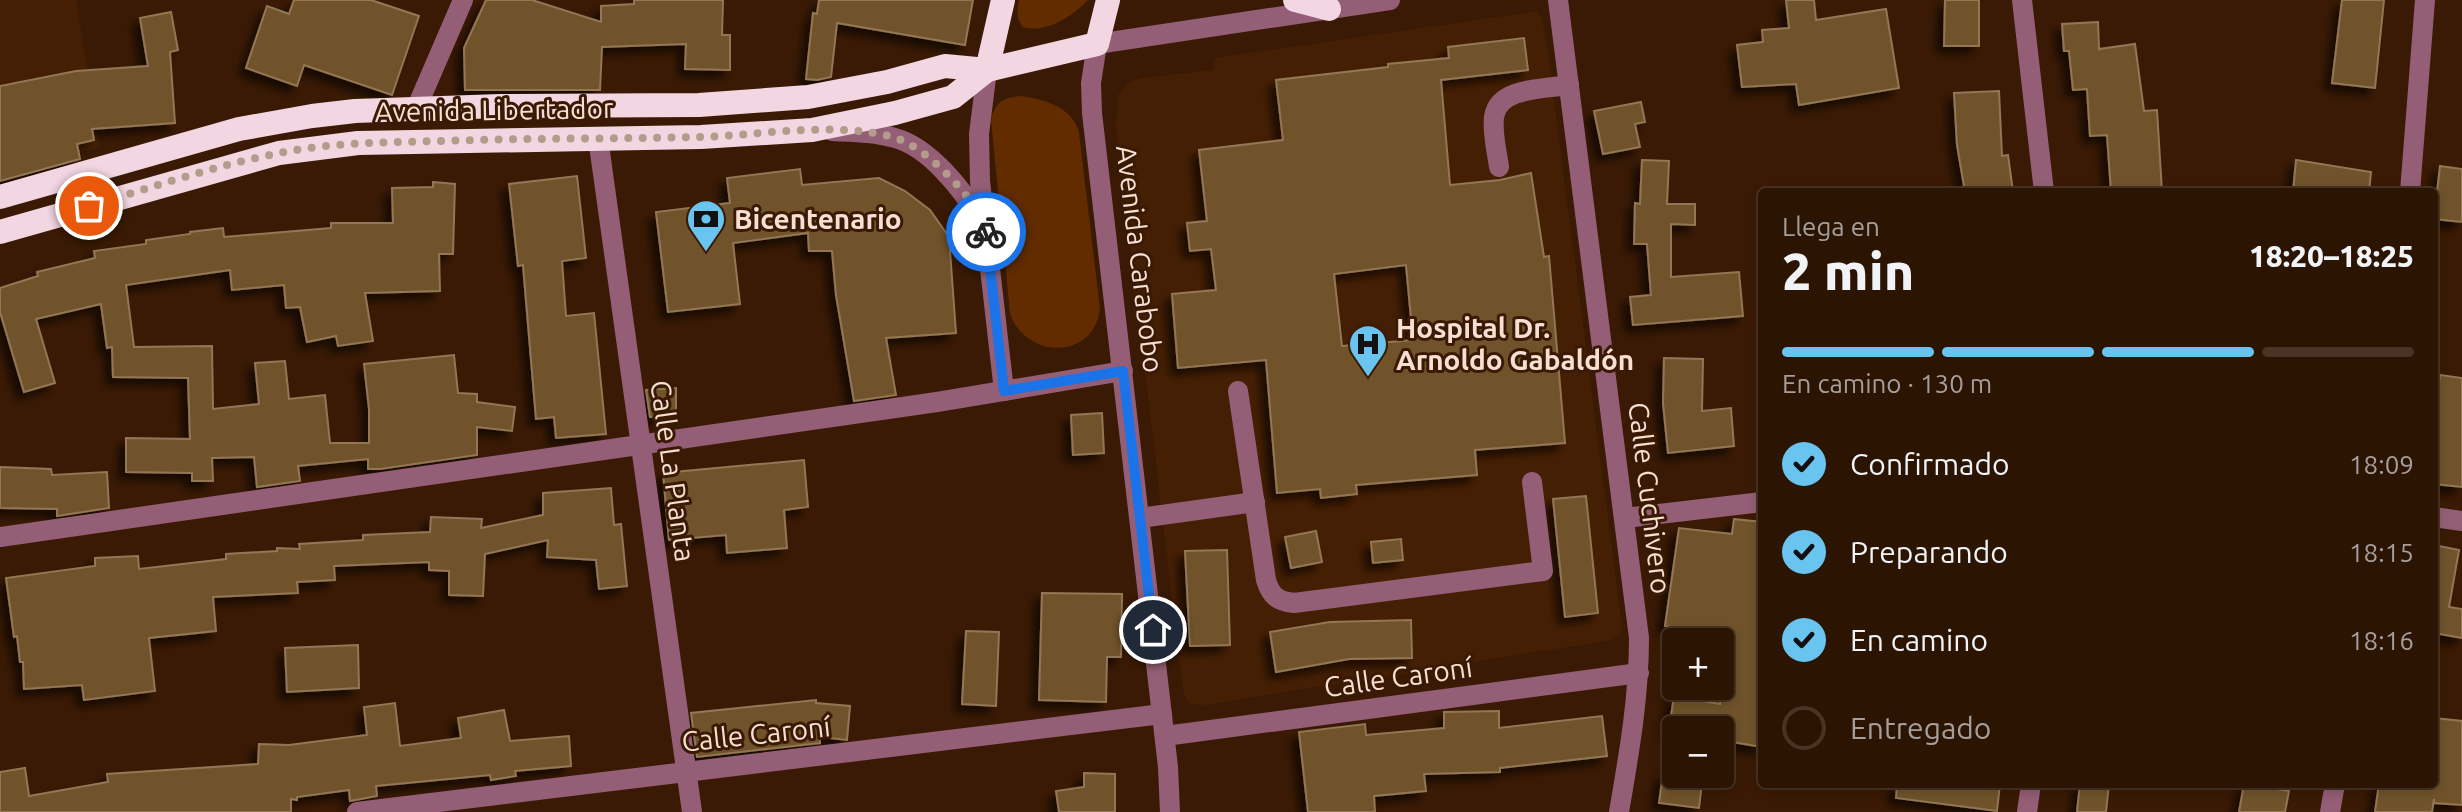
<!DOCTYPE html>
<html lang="es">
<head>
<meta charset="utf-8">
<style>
	:root { --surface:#2c1403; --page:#341d0d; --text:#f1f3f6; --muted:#a69e9a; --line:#483325; --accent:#69c4f0 }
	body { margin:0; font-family:Ubuntu,sans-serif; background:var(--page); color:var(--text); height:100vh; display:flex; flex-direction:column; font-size:30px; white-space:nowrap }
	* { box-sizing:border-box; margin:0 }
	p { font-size:26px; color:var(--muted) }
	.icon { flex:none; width:44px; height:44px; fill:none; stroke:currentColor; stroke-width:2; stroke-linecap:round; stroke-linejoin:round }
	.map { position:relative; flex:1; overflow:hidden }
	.panel { position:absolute; left:1758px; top:188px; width:680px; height:600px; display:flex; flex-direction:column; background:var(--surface); border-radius:8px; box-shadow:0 4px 12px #0003,0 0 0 2px var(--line) }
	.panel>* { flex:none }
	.tools { position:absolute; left:1662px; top:628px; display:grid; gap:16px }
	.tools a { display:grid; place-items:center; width:72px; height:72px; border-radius:8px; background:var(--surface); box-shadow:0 4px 12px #0003,0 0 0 2px var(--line); font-size:40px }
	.pin { position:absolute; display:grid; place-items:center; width:68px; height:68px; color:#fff; margin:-34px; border:4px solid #fff; border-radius:50%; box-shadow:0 2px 8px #0007 }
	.courier { position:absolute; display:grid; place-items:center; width:80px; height:80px; margin:-40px; border:6px solid #1a73e8; border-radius:50%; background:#fff; color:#222; box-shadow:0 2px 10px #0007 }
	.overview em { font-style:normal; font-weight:800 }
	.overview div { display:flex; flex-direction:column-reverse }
	.overview { display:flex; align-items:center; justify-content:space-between; height:136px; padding:0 24px }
	h1 { font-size:52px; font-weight:800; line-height:60px }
	.bar { display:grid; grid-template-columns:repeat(4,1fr); gap:12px 8px; align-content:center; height:96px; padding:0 24px }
	.bar i { height:10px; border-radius:6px; background:var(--line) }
	.bar .current { background:var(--accent) }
	.bar p { grid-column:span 4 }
	ol { padding:0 24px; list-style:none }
	li { display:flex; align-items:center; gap:24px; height:88px }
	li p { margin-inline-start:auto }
	li .icon { padding:8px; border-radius:50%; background:var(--accent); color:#111; stroke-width:4 }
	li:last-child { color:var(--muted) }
	li i { width:44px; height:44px; border:4px solid var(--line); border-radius:50% }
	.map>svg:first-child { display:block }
	.built { fill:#451f03 }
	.green { fill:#622c00 }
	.building { fill:#6f522b; stroke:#937754; stroke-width:2; fill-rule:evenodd; filter:url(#shadow) }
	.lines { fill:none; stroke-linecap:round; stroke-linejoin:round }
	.minor { stroke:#945f76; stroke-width:20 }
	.highway { stroke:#f2d6e1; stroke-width:24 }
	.done { stroke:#b59b8b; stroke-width:8; stroke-dasharray:0 14.4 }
	.route { stroke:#1a73e8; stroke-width:10 }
	.labels { text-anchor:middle; stroke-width:6; stroke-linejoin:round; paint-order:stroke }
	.street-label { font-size:28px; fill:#f7e0d3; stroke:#3a1a04 }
	.poi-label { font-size:28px; font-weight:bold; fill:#f7e0d3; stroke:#3a1a04; text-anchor:start }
</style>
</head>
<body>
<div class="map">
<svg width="2462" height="812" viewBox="0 0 2462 812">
	<defs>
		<filter id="shadow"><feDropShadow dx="-7" dy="7" stdDeviation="4" flood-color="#0009"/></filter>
	</defs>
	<rect width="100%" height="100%" fill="#3a1a04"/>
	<g class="built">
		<polygon points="4,0 76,0 100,147 0,174 0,1"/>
		<polygon points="1532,12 1537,12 1542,18 1548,53 1622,627 1620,635 1612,640 1204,705 1192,704 1187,701 1183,690 1116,129 1118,95 1127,84 1140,78 1214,70 1214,58"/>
	</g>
	<g class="green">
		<path d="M1019,0H1088C1072,16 1047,34 1023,27C1016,18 1017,11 1019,0Z"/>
		<path d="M1020,96C1044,99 1073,107 1079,133L1100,309C1093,362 1024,358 1010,313L991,120C995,102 1003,98 1020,96Z"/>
	</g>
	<g class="building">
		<polygon points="294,0 371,0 419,16 392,95 304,65 297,86 246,68 267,6 289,14"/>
		<polygon points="486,0 532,0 601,22 601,6 634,4 634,0 723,0 722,35 730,35 730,70 685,69 686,44 602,47 600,90 465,90 464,48"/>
		<polygon points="819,0 973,0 965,45 837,23 831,77 817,80 806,79 813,13 817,14"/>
		<polygon points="1786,0 1814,0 1816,20 1886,9 1899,88 1799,105 1796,84 1742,87 1737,45 1763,42 1762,30 1789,28"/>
		<polygon points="1945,0 1979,0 1979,46 1944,46"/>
		<polygon points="2342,0 2384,0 2375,88 2332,83"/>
		<polygon points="171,12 178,50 170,52 175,123 92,129 94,140 77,144 80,159 0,181 0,86 76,71 148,66 140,18"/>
		<polygon points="2098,22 2099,49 2135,44 2144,111 2157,110 2162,192 2111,192 2107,135 2090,136 2087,89 2073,90 2069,51 2064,51 2062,24"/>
		<path d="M1524,38L1528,70L1441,80L1450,185L1500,180L1531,173L1544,257L1549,256L1565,443L1475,450L1477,475L1356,485L1357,494L1321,498L1320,489L1277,493L1266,360L1178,368L1172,294L1216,290L1211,249L1190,251L1187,223L1207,221L1199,150L1283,140L1276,80L1388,67V64L1449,58L1448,47ZM1406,265L1413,340L1342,346L1334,274Z"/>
		<polygon points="1999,91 2002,156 2008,155 2013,192 1965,192 1957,145 1954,93"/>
		<polygon points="1641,102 1645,122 1635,124 1640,147 1603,154 1594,111"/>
		<polygon points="1642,160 1669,161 1667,204 1695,204 1695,225 1671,224 1671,277 1739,272 1743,316 1633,325 1630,297 1651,295 1647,244 1634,244 1635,203 1640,204"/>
		<polygon points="2296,160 2371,172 2369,192 2293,192"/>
		<polygon points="2440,166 2462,169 2462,222 2434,219"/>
		<polygon points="800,169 802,185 879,178 905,191 930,210 949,237 956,333 886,338 896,395 854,401 836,295 832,251 809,251 808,233 733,243 740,304 668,312 656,212 730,203 727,178"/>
		<polygon points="577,176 586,258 562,261 566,316 594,313 606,434 556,438 554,417 536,419 523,265 518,266 509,184"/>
		<polygon points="433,182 455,184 453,254 439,254 440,291 365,293 373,341 338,346 336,336 307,342 300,307 286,308 284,285 232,290 230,270 126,285 134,347 212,346 213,409 259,404 255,363 285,361 289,399 325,395 330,443 369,443 369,409 364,364 454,355 458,393 477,394 477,402 515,407 512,431 477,427 477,455 380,469 368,469 368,459 298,466 300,481 257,487 254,457 212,458 213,481 192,481 192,473 126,472 126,438 190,439 188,378 113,377 112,347 107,348 101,304 36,319 55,383 24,392 0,312 0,288 38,276 37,272 95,258 94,251 146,244 146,240 190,234 190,232 223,228 224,237 331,228 331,223 393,223 392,188 433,187"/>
		<polygon points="1664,358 1703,359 1702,411 1731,408 1734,446 1668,453 1663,403"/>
		<polygon points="2440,375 2462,378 2462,487 2434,484 2434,427"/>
		<polygon points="676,388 676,416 650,417 646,390"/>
		<polygon points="1102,413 1104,453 1073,455 1071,415"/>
		<polygon points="804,460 808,507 784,510 787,548 727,553 726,535 669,540 663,473"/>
		<polygon points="0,467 51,469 52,475 107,472 109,508 57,516 57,509 0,508"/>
		<polygon points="611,488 614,525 621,524 627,586 599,589 596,560 547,557 548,540 485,554 483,596 449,595 449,571 429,570 429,562 334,566 335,580 297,582 298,593 213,597 216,631 149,638 155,691 84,700 82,685 24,689 23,662 20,662 17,636 14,637 6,578 95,566 95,558 138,556 139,569 226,559 226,554 277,551 277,548 300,549 299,544 363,540 363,535 430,532 431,517 482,519 481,528 543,515 543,493"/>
		<polygon points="1586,496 1598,613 1565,617 1553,499"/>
		<polygon points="1734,519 1762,522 1762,747 1720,740 1720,730 1669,730 1674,696 1720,704 1720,642 1682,642 1684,629 1665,626 1679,528 1732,534"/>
		<polygon points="1316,531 1322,562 1291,568 1285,537"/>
		<polygon points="1401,539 1403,560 1373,563 1371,542"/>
		<polygon points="2434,545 2459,550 2449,607 2462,609 2462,638 2434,633"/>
		<polygon points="1227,550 1230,645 1190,646 1185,551"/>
		<polygon points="1042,593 1122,594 1121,657 1107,657 1106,702 1039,700"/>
		<polygon points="1411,620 1412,658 1349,659 1276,672 1270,632 1330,622"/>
		<polygon points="966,631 999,632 996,706 962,704"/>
		<polygon points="358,645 359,688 287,692 285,648"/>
		<polygon points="816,700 816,703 850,706 847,740 820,737 820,743 697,757 691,713"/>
		<polygon points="395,703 400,746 461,738 458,718 504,710 510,741 569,736 571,766 515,771 516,776 491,780 490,775 376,786 377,796 350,801 349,790 297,797 297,800 291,799 291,812 0,812 0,772 25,768 29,796 108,782 107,774 258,764 259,744 289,745 367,735 364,707"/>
		<polygon points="1499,711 1499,728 1602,716 1607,756 1500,768 1500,772 1424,774 1426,791 1374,796 1375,812 1308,812 1299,732 1365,724 1366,735 1444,728 1444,712"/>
		<polygon points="2434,718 2462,721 2462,805 2434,803 2434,799 2432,812 2375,812 2379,784 2434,784"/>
		<polygon points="1084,773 1115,774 1115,812 1059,812 1056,791 1084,787"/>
		<polygon points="1663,774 1703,774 1699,808 1659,803"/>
		<polygon points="1897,784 2000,784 1997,811 1896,798"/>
		<polygon points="2080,784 2109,784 2106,812 2077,812"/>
		<polygon points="2244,784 2289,791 2285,812 2239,812"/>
	</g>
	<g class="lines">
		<g class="minor">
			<path d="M1558,0L1639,638C1639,697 1629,754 1619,812"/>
			<polyline points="2022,0 2044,192"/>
			<polyline points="987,70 979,134 980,181 1004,391"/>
			<polyline points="416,109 463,0"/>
			<path d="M832,131C853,132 874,132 895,138C929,147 963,190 980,219"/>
			<polyline points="598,138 692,812"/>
			<path d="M1499,167C1497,152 1492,133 1494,117C1498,87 1545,89 1569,85"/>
			<polyline points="2410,192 2425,0"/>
			<path d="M1238,391L1266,580C1271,596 1277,601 1294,603L1543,571L1532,482"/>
			<polyline points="2434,517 2462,521"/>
			<polyline points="1140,518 1255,502"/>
			<polyline points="1625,518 1762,502"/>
			<polyline points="0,537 937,402 1123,371"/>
			<polyline points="1165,736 1639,673"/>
			<path d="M357,812C625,777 894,749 1162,714"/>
			<polyline points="1170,812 1168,767 1092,113 1091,83 1097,44 1390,0"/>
			<polyline points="2027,812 2031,784"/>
			<polyline points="2330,812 2335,784"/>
		</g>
		<g class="highway">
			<polyline points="1295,0 1329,9"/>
			<polyline points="987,70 1003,0"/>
			<polyline points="0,197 239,129 312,116 355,111 500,106 699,105 808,97 887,82 945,66 987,70 1097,44 1108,0"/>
			<polyline points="0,232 279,153 358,143 701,137 812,130 895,113 953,97 987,70"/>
		</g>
	</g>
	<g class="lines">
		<path class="done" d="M89,206C164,184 239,157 317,147C359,142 401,142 443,141C528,138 613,139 697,137C759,136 836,120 896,138C927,148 978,200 986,232"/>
		<polyline class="route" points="986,232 1004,391 1123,371 1153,630"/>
	</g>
	<defs>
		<g id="bank-pin" transform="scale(2)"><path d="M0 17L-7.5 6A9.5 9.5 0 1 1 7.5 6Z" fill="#69c4f0" stroke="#3a1a04"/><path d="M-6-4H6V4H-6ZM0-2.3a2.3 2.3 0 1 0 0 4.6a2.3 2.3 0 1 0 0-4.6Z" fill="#111"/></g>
		<g id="hospital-pin" transform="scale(2)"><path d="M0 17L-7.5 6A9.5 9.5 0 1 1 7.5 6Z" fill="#69c4f0" stroke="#3a1a04"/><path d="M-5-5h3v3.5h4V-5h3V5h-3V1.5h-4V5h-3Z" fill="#111"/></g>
	</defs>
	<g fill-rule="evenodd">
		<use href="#bank-pin" x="706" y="219"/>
		<use href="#hospital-pin" x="1368" y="344"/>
	</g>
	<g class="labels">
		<g class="street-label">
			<text transform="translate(494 110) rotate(-1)" y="10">Avenida Libertador</text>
			<text transform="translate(1140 259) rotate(83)" y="10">Avenida Carabobo</text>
			<text transform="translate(673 471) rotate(82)" y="10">Calle La Planta</text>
			<text transform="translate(1650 498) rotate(83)" y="10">Calle Cuchivero</text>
			<text transform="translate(1398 677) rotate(-8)" y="10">Calle Caroní</text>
			<text transform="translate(756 734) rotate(-6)" y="10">Calle Caroní</text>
		</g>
		<g class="poi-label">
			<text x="734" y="229">Bicentenario</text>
			<text x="1396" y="338">Hospital Dr.<tspan x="1396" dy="32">Arnoldo Gabaldón</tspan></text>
		</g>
	</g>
</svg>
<div class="tools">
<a>+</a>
<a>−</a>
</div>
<div class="pin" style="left:89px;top:206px;background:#ea580c"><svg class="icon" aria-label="bag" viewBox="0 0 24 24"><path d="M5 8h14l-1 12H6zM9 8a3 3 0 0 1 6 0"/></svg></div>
<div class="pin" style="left:1153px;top:630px;background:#1f2937"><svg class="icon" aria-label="home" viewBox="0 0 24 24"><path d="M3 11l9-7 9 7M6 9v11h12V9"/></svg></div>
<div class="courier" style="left:986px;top:232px"><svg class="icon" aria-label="bike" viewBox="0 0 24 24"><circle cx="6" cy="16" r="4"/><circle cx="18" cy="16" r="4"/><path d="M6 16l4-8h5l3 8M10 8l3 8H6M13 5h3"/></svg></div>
<section class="panel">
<div class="overview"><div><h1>2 min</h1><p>Llega en</p></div><em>18:20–18:25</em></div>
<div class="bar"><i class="current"></i><i class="current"></i><i class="current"></i><i></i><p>En camino · 130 m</p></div>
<ol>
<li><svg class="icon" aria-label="check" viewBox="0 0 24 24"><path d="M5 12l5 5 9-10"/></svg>Confirmado<p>18:09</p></li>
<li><svg class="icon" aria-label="check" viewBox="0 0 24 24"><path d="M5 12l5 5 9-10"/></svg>Preparando<p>18:15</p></li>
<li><svg class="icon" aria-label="check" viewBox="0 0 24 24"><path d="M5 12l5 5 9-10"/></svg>En camino<p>18:16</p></li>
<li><i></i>Entregado</li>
</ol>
</section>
</div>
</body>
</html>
